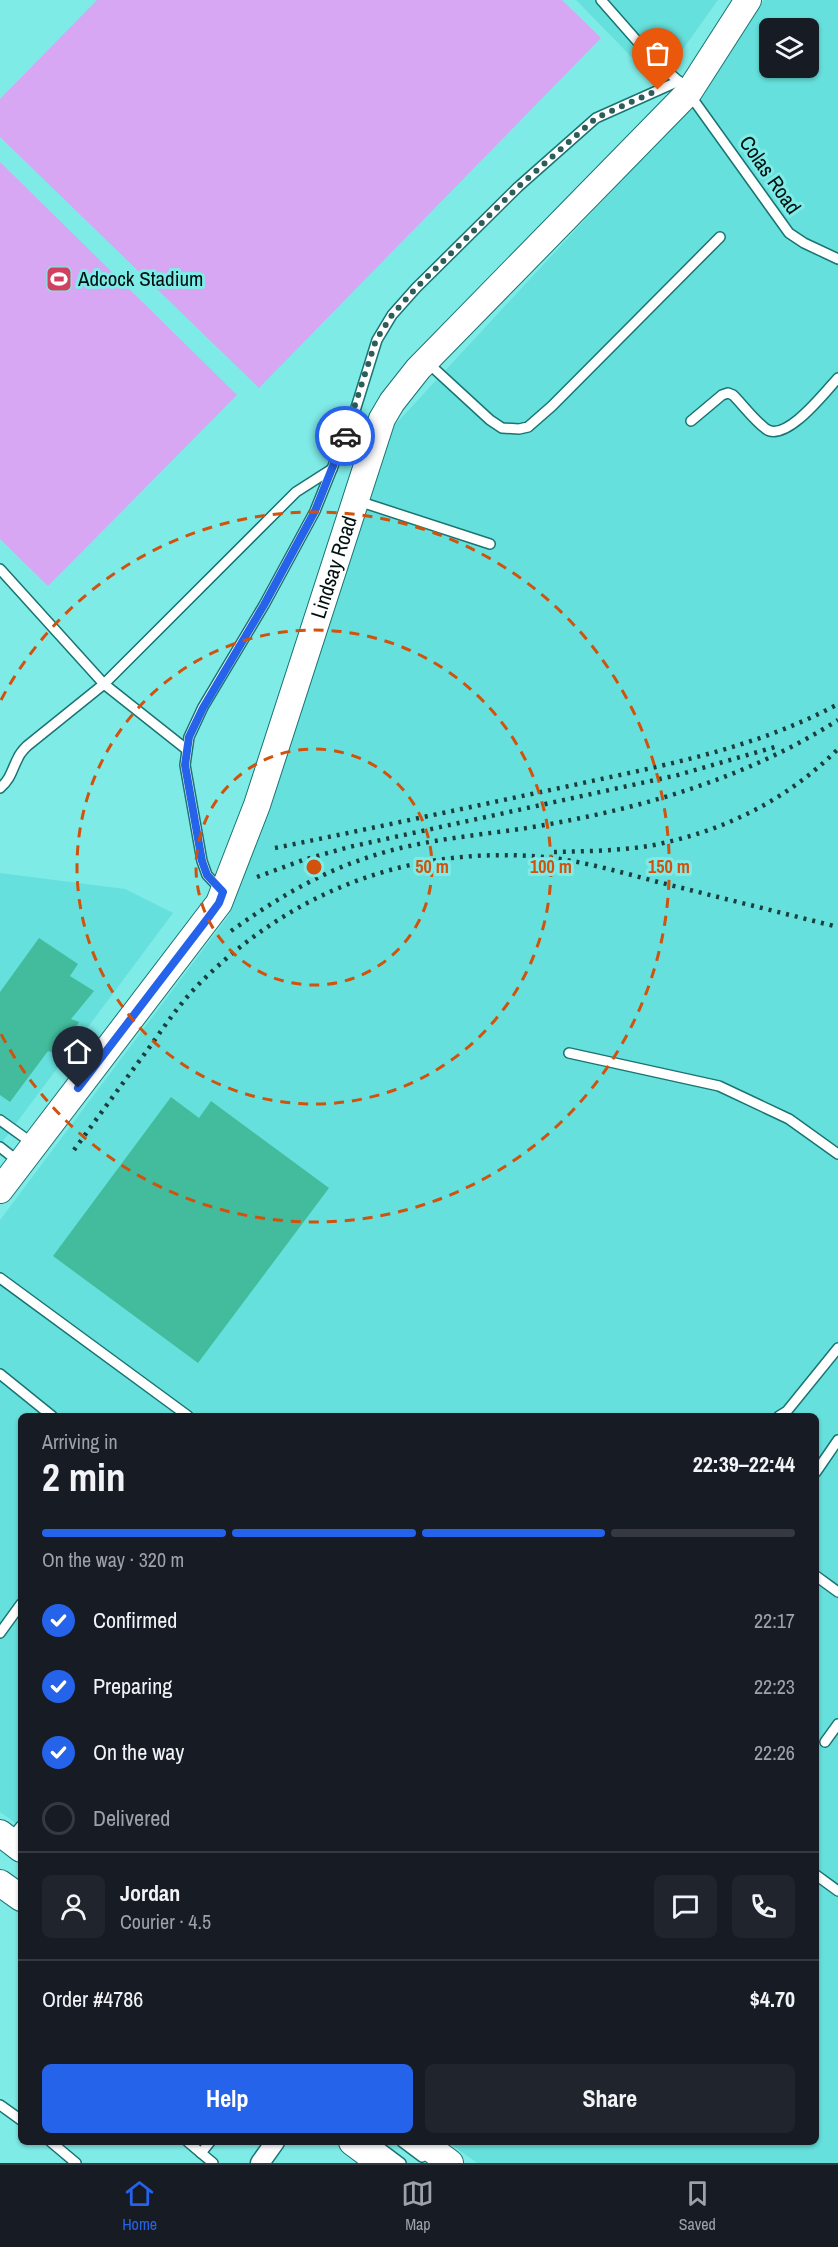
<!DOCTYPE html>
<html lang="en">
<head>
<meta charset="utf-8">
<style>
	:root { --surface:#171b24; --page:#20242c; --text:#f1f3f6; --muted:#9ea1a6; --line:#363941; --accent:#2563eb }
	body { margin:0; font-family:"Archivo Narrow",sans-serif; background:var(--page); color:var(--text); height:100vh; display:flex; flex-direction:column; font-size:22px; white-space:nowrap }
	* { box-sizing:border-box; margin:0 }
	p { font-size:20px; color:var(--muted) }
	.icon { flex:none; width:33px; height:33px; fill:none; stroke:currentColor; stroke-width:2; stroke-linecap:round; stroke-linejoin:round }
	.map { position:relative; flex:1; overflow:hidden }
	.drawer { position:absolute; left:18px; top:1413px; width:801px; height:732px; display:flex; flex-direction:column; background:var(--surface); border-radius:9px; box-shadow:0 2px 4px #0004 }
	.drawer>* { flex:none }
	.controls { position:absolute; left:759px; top:18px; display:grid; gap:12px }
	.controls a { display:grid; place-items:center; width:60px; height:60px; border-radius:9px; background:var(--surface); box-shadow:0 2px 4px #0004; font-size:30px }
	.pin { position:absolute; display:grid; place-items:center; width:51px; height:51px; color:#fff; margin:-62px -26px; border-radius:50% 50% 50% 0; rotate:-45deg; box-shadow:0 0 6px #0007 }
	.pin .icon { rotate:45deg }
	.courier { position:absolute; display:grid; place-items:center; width:60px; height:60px; margin:-30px; border:4px solid #2563eb; border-radius:50%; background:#fff; color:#222; box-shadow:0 2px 8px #0007 }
	.overview em { font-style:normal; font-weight:700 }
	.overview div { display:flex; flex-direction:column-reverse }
	.overview { display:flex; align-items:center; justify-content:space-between; height:102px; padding:0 24px }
	h1 { font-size:39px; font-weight:700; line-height:45px }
	.bar { display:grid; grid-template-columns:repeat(4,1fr); gap:9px 6px; align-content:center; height:72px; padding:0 24px }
	.bar i { height:8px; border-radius:4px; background:var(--line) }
	.bar .current { background:var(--accent) }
	.bar p { grid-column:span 4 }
	.line { display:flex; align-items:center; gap:15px; padding:0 24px; border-top:2px solid var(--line) }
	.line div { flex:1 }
	.round { display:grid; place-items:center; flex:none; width:63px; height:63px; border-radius:9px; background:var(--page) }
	ol { padding:0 24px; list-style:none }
	li { display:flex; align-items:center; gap:18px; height:66px }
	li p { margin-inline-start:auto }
	li .icon { padding:6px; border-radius:50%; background:var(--accent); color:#fff; stroke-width:4 }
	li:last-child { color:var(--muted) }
	li i { width:33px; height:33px; border:3px solid var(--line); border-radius:50% }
	.action { display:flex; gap:12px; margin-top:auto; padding:12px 24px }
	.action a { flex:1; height:69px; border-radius:9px; background:var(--accent); color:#fff; font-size:24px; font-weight:700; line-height:69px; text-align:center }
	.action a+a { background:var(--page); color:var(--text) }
	.dock { display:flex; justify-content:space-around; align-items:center; height:84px; border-top:2px solid var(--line); background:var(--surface); font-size:16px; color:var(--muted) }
	.dock a { display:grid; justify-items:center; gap:3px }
	.dock .current { color:var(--accent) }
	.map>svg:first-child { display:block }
	.built { fill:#66e0dc; fill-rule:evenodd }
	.green { fill:#d7a7f3 }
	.building { fill:#43bc9d }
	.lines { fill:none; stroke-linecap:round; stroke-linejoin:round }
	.lane-casing { stroke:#197472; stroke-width:12 }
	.street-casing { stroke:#197472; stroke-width:21 }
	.secondary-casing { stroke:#197472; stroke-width:28 }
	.lane { stroke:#fff; stroke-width:9 }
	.street { stroke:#fff; stroke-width:18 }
	.secondary { stroke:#fff; stroke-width:26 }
	.rail { stroke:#1b3f3e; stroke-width:4.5; stroke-dasharray:3 6; stroke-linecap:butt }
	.done { stroke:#2c5d5b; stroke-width:6; stroke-dasharray:0 10.8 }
	.route { stroke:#2563eb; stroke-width:8 }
	.ring { fill:none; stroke:#d1520c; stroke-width:3; stroke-dasharray:10 8 }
	.labels { text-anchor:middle; stroke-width:6; stroke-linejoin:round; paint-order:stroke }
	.street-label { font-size:21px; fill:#001010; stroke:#7febe7 }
	.poi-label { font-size:21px; fill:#001010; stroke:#7febe7; text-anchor:start }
	.centre { fill:#d1520c; stroke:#7febe7; stroke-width:3 }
	.ring-label { font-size:18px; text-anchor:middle; font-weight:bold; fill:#d1520c; stroke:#7febe7; stroke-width:6; stroke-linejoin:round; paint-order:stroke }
</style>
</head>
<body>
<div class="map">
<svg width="838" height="2163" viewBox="0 0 838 2163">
	<rect width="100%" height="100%" fill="#7febe7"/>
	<g class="built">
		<polygon points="576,0 718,0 658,84"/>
		<path d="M764,0H838V2163H477L448,2142H816V1416H21V1827L0,1812V1220L229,915L392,428L694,102ZM770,28H808V68H770Z"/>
		<polygon points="0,873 125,889 173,913 0,1145"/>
	</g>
	<g class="green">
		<polygon points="97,0 562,0 601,38 259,388 0,137 0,99"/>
		<polygon points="0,162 237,395 48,586 0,539"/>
	</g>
	<g class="building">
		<polygon points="39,938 78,964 70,976 94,991 71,1019 79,1022 57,1054 48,1051 10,1102 0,1095 0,992"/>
		<polygon points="171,1097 199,1118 211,1101 329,1188 198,1363 53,1256"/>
	</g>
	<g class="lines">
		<g class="lane-casing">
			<g id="lane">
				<polyline points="601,0 652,58 682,84"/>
				<polyline points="690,95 789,233 804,243 838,259"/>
				<polyline points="428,363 490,420 502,428 519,429 528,427 552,406 720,237"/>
				<path d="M691,421L722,395L728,393L733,395C743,405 754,420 766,429C786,443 825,392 838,378"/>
				<polyline points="358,501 490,544"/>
				<path d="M0,569L104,684L27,746C24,749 20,753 18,758C12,769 11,779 0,788"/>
				<polyline points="186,749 104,684 296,492 332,469"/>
				<polyline points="221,890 207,875 202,861 185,765 189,737 203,707 264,605 315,511 354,414 377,340 392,315 416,288 518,187 596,118 679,81"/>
				<polyline points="569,1053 719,1086 789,1119 838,1154"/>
				<polyline points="0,1120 32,1143"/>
				<polyline points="0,1147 19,1162"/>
				<polyline points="0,1278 188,1416"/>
				<polyline points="0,1374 52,1416"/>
				<polyline points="779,1416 787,1411 838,1348"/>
				<polyline points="816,1472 838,1440"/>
				<polyline points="816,1576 838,1592"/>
				<polyline points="0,1633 21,1604"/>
				<polyline points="825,1742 838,1724"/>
				<polyline points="11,1838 21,1826"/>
				<polyline points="816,1875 838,1891"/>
				<polyline points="0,2105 21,2120"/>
				<polyline points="51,2142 76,2163"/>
				<polyline points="188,2142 213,2163"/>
				<polyline points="402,2142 422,2157"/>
				<polyline points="381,2148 401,2163"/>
				<polyline points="201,2153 210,2142"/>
			</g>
		</g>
		<g class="street-casing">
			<polyline id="street" points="260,2163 275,2142"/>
		</g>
		<g class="secondary-casing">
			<g id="secondary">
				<path id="s1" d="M0,1190L219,903L257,805L382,419L392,402L418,369L689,92L748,0"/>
				<polyline points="0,1833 21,1849"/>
				<polyline points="0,1883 21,1898"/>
				<polyline points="352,2142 380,2163"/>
				<polyline points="422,2142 450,2163"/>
			</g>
		</g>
		<use href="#lane" class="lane"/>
		<use href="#street" class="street"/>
		<use href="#secondary" class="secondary"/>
		<g class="rail">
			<path d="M275,848C373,828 471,807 569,786C660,766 755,749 838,704"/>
			<path d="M554,852C587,851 622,851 654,845C724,831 787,800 838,749"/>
			<polyline points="257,877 303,860 349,847 678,775 775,747"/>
			<path d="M231,931C273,901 317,874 366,858C418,840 473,836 527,828C636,810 744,780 838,720"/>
			<path d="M74,1150C98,1117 122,1084 146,1052C162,1030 177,1007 196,987C286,895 401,848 530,856C573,858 616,871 658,882C718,897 778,912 838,927"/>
		</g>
	</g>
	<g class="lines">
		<polyline class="done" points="345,436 376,340 392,315 416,288 518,187 596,118 658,90"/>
		<polyline class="route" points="78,1088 208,918 219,903 223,892 207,875 202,861 185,765 189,737 203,708 264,605 315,511 345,436"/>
	</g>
	<g class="ring">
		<circle cx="314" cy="867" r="118"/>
		<circle cx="314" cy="867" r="237"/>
		<path d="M1 700A355 355 0 1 1 1 1034"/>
	</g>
	<defs>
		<g id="stadium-square" transform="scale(1.35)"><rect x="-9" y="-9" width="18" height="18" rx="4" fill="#d1415f" stroke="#7febe7"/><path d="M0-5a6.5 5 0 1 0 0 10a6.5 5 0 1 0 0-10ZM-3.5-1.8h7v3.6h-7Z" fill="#fff"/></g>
	</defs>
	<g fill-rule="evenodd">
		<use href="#stadium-square" x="59" y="279"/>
	</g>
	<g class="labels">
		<g class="street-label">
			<text transform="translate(770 175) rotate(55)" y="7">Colas Road</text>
			<text dy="7" stroke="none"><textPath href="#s1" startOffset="716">Lindsay Road</textPath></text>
		</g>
		<g class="poi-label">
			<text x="78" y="286">Adcock Stadium</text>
		</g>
	</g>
	<circle cx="314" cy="867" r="9" class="centre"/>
	<g class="ring-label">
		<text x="432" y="873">50 m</text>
		<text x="551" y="873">100 m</text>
		<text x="669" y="873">150 m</text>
	</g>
</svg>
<div class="controls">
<a><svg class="icon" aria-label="layers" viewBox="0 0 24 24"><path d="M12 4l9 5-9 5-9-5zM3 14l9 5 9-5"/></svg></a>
</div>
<div class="pin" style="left:658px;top:90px;background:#ea580c"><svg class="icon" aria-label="bag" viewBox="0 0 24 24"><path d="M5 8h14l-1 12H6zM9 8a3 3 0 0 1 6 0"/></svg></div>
<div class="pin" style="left:78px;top:1088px;background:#1f2937"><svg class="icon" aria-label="home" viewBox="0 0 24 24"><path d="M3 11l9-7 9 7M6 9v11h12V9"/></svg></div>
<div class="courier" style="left:345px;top:436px"><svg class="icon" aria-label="car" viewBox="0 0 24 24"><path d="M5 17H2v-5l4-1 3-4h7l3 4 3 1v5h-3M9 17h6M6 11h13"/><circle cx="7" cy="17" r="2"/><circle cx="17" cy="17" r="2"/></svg></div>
<section class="drawer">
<div class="overview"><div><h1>2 min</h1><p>Arriving in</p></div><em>22:39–22:44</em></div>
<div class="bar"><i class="current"></i><i class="current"></i><i class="current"></i><i></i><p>On the way · 320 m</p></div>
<ol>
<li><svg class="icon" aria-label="check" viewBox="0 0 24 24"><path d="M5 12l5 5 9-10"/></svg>Confirmed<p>22:17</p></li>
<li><svg class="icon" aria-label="check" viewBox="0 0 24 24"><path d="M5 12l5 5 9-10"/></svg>Preparing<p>22:23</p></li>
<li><svg class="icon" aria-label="check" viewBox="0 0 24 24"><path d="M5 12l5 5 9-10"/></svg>On the way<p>22:26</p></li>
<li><i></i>Delivered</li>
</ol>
<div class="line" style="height:108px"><a class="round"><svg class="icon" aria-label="person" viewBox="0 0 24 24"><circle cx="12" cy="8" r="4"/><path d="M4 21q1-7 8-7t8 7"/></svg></a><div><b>Jordan</b><p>Courier · 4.5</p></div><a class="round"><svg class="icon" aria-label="chat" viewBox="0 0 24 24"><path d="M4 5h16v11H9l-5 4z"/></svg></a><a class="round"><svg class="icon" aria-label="phone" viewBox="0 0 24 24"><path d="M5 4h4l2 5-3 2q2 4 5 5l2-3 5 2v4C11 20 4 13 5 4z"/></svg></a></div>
<div class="line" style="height:78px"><div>Order #4786</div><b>$4.70</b></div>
<div class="action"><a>Help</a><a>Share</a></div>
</section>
</div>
<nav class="dock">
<a class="current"><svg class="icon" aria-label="home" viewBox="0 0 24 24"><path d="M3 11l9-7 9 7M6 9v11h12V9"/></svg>Home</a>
<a><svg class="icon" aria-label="map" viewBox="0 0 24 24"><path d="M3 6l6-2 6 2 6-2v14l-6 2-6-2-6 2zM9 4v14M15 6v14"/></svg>Map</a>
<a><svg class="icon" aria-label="saved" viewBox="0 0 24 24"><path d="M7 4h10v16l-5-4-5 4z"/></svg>Saved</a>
</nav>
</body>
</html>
